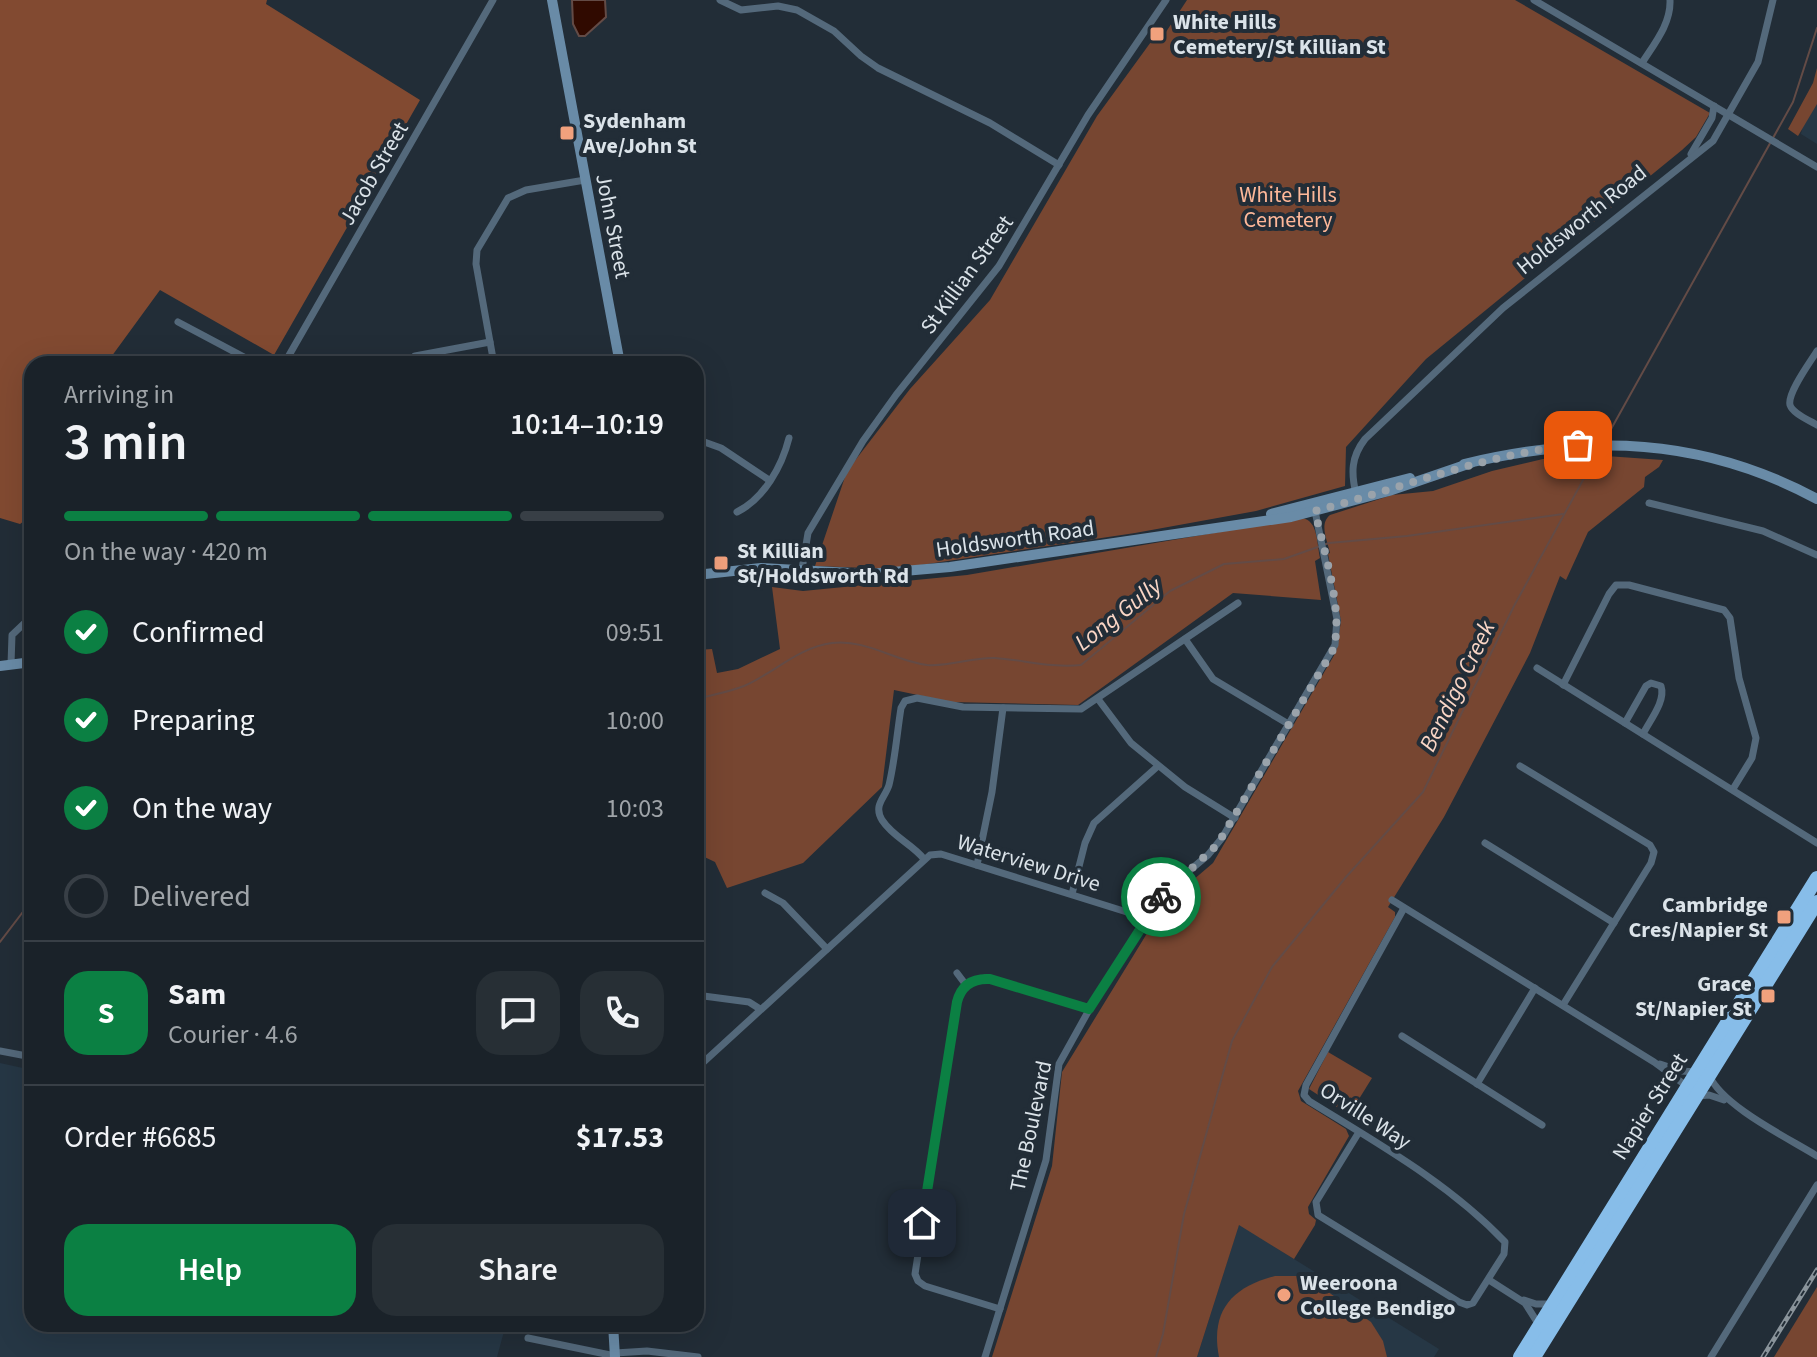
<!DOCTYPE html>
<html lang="en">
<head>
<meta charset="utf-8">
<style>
	:root { --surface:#1a2229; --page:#272f35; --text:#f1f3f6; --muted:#9fa4a8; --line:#383f46; --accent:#0b8043 }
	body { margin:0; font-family:"Source Sans 3",sans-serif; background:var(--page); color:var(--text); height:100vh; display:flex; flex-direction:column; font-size:30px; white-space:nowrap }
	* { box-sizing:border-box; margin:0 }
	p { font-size:26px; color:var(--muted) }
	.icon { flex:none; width:44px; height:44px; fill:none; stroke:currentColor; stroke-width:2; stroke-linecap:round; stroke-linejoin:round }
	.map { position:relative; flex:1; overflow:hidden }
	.sheet { position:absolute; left:24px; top:356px; width:680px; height:976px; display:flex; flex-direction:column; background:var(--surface); border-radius:24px; box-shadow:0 8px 32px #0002,0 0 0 2px var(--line) }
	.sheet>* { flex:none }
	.pin { position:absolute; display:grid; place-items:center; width:68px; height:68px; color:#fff; margin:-34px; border-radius:16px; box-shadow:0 4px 12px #0006 }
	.courier { position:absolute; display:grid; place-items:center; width:80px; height:80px; margin:-40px; border:6px solid #0b8043; border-radius:50%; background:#fff; color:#222; box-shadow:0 2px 10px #0007 }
	.overview em { font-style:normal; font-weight:600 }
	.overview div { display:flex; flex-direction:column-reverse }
	.overview { display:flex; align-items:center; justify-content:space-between; height:136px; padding:0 40px }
	h1 { font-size:52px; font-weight:600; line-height:60px }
	.bar { display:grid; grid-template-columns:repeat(4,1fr); gap:12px 8px; align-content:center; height:96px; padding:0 40px }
	.bar i { height:10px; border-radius:6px; background:var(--line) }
	.bar .current { background:var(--accent) }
	.bar p { grid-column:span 4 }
	.line { display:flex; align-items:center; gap:20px; padding:0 40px; border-top:2px solid var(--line) }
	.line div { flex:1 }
	.round { display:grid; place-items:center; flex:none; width:84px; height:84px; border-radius:24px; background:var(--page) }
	ol { padding:0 40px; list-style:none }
	li { display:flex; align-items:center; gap:24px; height:88px }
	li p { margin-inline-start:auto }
	li .icon { padding:8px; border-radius:50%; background:var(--accent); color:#fff; stroke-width:4 }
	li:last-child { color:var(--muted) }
	li i { width:44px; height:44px; border:4px solid var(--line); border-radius:50% }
	.action { display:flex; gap:16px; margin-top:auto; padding:16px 40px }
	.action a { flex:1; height:92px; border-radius:24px; background:var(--accent); color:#fff; font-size:32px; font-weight:600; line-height:92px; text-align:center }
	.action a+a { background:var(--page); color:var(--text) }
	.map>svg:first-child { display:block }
	.built { fill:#263745 }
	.green { fill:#774631 }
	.forest { fill:#824a31 }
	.water { fill:#300a00; stroke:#634b46; stroke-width:2 }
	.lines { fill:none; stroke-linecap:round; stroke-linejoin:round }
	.stream { stroke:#634b46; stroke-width:2 }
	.street { stroke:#54697b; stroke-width:7 }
	.secondary { stroke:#698ba7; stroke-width:10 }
	.highway { stroke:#87bde9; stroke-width:14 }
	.rail-casing { stroke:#8a949b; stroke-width:5 }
	.rail { stroke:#222d37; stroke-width:2; stroke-dasharray:6; stroke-linecap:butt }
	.done { stroke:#9aa3ab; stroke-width:8; stroke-dasharray:0 14.4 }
	.route { stroke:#0b8043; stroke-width:10 }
	.poi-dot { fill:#f1a17d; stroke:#222d37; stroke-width:3 }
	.labels { text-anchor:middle; stroke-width:8; stroke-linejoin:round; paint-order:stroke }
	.poi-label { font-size:22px; font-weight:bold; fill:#dbe3e9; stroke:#222d37; text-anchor:start }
	.street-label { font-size:22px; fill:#dbe3e9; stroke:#222d37 }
	.park-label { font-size:22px; fill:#feb899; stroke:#222d37 }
	.water-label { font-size:24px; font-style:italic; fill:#fad6c6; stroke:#222d37 }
</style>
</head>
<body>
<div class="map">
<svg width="1817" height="1357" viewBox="0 0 1817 1357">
	<rect width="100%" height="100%" fill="#222d37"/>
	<g class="built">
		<polygon points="1817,98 1817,144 1801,134 1804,120"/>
		<polygon points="0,1063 32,1070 32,1324 506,1324 497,1357 0,1357"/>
		<polygon points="1239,1224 1294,1259 1439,1349 1434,1357 1197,1357"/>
	</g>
	<g class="green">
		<polygon points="1187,0 1515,0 1710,113 1696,137 1682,150 1426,359 1346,447 1345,486 1256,511 1135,533 894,569 815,566 847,471 910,389 990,300 1097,116 1156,35 1162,38"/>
		<polygon points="1817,68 1817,104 1798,136 1788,129 1813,83"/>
		<path d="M1606,456L1663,460L1659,467L1645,477L1644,487L1588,532L1566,580L1560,576L1530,653L1444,817L1388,907L1395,912V917L1298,1091L1301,1101L1346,1129L1349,1136L1308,1207L1309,1214L1316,1220L1315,1225L1294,1259L1239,1225L1197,1357H992L1052,1166L1062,1072L1165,904L1213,863L1336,652L1341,621L1328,554L1330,553C1327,539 1319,524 1330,515L1392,495L1433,491L1492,471L1543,459Z"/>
		<path d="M1302,518C1318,520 1317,544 1320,558L1315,561L1321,600L1233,593L1078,705L951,702L894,690L882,787L803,863L727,888L715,862L696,853V650L712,649L717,673L738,669L780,649L772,587L803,591L967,575Z"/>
		<polygon points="1328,1052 1372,1078 1349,1115 1309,1089"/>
		<path d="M1275,1276H1298L1311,1280L1371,1322L1383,1341L1387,1357H1219C1210,1311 1232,1287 1275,1276Z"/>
		<polygon points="1817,1287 1817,1357 1774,1357"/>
	</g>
	<polygon class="forest" points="0,0 267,0 266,4 420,100 274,355 160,290 106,364 32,364 32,515 20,524 0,518"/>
	<polygon class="water" points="572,0 605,0 606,17 585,36 579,36 573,24"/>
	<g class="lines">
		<g class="stream">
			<polyline points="1605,440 1793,102 1817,28"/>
			<path d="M696,699C712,695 729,692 744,686C774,673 799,647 832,643C867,639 894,661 927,665C950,667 972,657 995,658C1024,660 1051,668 1081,665L1170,591L1224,564L1284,559L1329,543L1407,536L1563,514"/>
			<polyline points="0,942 32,900"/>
			<polyline points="1156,1357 1163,1334 1184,1214 1232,1041 1272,967 1346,877 1423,792 1514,606 1600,449"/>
		</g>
		<g class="street">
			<polyline points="720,0 741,10 778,6 797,10 834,31 861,56 878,68 990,123 1059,165"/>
			<polyline points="1534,0 1817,167"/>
			<path d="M1642,63C1654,44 1671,24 1670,0"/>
			<polyline points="1691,154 1712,118 1714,106"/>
			<polyline points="178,322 257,364"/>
			<path d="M1817,351C1811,361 1787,393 1790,405C1793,414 1809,420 1817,425"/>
			<polyline points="415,356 490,342"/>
			<polyline points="284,364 493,0"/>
			<polyline points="494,364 476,264 477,250 508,198 526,190 585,180"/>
			<polyline points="696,439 721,448 769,480"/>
			<path d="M1356,494C1351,473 1351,457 1365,439L1503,308L1713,141L1758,62L1773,0"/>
			<polyline points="1649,503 1763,531 1817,555"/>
			<path d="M737,512C764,499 782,466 789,438"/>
			<polyline points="802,569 808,533 863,441 896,395 999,266 1088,115 1166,0"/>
			<polyline points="1185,639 1213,679 1290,725"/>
			<polyline points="11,664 12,635 32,616"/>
			<polyline points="1537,668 1817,843"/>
			<polyline points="1563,685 1609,594 1616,585 1629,585 1724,610 1730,618 1739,678 1756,738 1752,758 1733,789"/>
			<polyline points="1098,699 1131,743 1185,787 1235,818"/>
			<path d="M1625,723L1646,686L1651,683L1661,686C1666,701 1650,720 1643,734"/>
			<polyline points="1520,766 1650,845 1654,852 1651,863 1563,1005"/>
			<polyline points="1485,843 1614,923"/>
			<path d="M924,859C912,844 893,837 882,820C873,805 885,798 889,785C895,760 897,733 901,708L905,701L917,698L963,707L1081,709L1238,603"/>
			<polyline points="977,865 992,792 1003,708"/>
			<polyline points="765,893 783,903 827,949"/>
			<polyline points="1072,894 1085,843 1094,823 1158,766"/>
			<polyline points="1392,900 1654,1062 1688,1087"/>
			<polyline points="957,973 966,985"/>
			<polyline points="696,995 749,1002 760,1009"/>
			<polyline points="1402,1036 1542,1125"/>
			<polyline points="0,1051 32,1057"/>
			<polyline points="1660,1064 1681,1071 1697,1072"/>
			<polyline points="696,1069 930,855 941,854 1146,918"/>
			<path d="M1709,1075C1722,1106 1788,1138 1817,1156"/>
			<polyline points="1477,1084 1535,988"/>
			<polyline points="1698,1096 1709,1095 1724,1100"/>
			<path d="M1359,1132L1316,1202L1318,1215L1459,1302L1467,1305L1473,1303L1504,1254L1505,1242C1449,1183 1377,1143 1309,1101L1304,1095L1306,1085L1404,908"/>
			<polyline points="1489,1280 1525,1303 1539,1325"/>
			<polyline points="1524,1300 1536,1304 1551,1304"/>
			<polyline points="1000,1309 925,1286 918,1281 915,1274 958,997 966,985 985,978 1089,1009"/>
			<polyline points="528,1338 615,1356"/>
			<polyline points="615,1353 647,1351 698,1357"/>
			<polyline points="985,1357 1046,1160 1059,1064 1094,1001 1153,907 1170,887 1208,855 1222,838 1335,645 1337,619 1314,506"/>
			<polyline points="1711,1357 1817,1185"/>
		</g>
		<g class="secondary">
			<polyline points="552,0 620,364"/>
			<path d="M1464,464C1589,434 1702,437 1817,499"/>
			<polyline points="1271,514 1410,478"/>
			<polyline points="696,575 761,568 869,574 950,567 1291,517 1389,491 1471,463"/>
			<polyline points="0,666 32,662"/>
			<polyline points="613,1324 615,1357"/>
		</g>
		<g class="highway">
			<polyline points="1520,1357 1817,878"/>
			<polyline points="1534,1357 1817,902"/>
		</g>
		<g class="rail-casing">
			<polyline id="rail" points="1763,1357 1817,1270"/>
		</g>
		<use href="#rail" class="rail"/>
	</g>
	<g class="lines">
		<path class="done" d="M1161,897L1217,845L1332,652C1346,618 1323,548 1315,511C1403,488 1487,453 1578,445"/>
		<path class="route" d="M922,1223L957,1002C961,986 972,978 990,979L1089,1009L1161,897"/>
	</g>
	<g class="poi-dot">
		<rect x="1149" y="26" width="16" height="16" rx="4"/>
		<rect x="559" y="125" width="16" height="16" rx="4"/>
		<rect x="713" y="555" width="16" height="16" rx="4"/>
		<rect x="1776" y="909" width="16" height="16" rx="4"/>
		<rect x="1760" y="988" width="16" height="16" rx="4"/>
		<circle cx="1284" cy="1295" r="8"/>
	</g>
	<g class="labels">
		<g class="poi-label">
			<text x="1173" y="29">White Hills<tspan x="1173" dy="25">Cemetery/St Killian St</tspan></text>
			<text x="583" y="128">Sydenham<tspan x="583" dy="25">Ave/John St</tspan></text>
			<text x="737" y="558">St Killian<tspan x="737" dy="25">St/Holdsworth Rd</tspan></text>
			<text x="1768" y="912" text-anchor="end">Cambridge<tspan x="1768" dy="25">Cres/Napier St</tspan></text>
			<text x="1752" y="991" text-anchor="end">Grace<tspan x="1752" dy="25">St/Napier St</tspan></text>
			<text x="1300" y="1290">Weeroona<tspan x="1300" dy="25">College Bendigo</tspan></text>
		</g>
		<g class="street-label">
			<text transform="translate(373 173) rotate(-60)" y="8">Jacob Street</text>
			<text transform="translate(1581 219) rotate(-39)" y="8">Holdsworth Road</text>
			<text transform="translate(614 226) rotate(79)" y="8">John Street</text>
			<text transform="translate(966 274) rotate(-54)" y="8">St Killian Street</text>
			<text transform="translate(1015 538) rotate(-8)" y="8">Holdsworth Road</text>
			<text transform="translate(1029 862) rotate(17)" y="8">Waterview Drive</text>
			<text transform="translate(1649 1106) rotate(-58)" y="8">Napier Street</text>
			<text transform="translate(1366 1115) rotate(33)" y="8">Orville Way</text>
			<text transform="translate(1030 1126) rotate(-78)" y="8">The Boulevard</text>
		</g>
		<g class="park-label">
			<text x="1288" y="202">White Hills<tspan x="1288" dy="25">Cemetery</tspan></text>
		</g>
		<g class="water-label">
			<text transform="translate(1118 614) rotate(-38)" y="8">Long Gully</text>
			<text transform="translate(1457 686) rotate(-64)" y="8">Bendigo Creek</text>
		</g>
	</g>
</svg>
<div class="pin" style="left:1578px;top:445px;background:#ea580c"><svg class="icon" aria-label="bag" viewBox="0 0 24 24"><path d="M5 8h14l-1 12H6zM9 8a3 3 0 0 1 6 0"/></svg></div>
<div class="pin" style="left:922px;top:1223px;background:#1f2937"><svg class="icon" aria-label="home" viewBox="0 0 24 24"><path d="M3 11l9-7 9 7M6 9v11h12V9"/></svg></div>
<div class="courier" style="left:1161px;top:897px"><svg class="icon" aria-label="bike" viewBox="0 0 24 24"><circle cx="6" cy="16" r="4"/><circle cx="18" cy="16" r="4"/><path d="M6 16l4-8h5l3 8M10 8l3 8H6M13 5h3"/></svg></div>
<section class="sheet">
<div class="overview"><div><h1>3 min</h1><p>Arriving in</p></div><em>10:14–10:19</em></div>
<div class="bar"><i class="current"></i><i class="current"></i><i class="current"></i><i></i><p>On the way · 420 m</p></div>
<ol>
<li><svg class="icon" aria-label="check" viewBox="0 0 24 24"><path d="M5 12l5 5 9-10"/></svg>Confirmed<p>09:51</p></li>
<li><svg class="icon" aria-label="check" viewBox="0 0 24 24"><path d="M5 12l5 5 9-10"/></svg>Preparing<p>10:00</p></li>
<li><svg class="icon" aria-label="check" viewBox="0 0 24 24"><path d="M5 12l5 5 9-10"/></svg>On the way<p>10:03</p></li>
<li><i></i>Delivered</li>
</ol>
<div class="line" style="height:144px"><b class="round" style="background:var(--accent);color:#fff">S</b><div><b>Sam</b><p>Courier · 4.6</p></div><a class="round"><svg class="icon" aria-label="chat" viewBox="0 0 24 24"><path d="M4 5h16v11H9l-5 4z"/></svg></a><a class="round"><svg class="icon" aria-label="phone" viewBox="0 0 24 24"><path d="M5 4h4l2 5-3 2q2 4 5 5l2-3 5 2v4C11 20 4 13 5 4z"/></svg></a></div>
<div class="line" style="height:104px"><div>Order #6685</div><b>$17.53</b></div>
<div class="action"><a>Help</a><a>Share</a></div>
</section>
</div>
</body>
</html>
